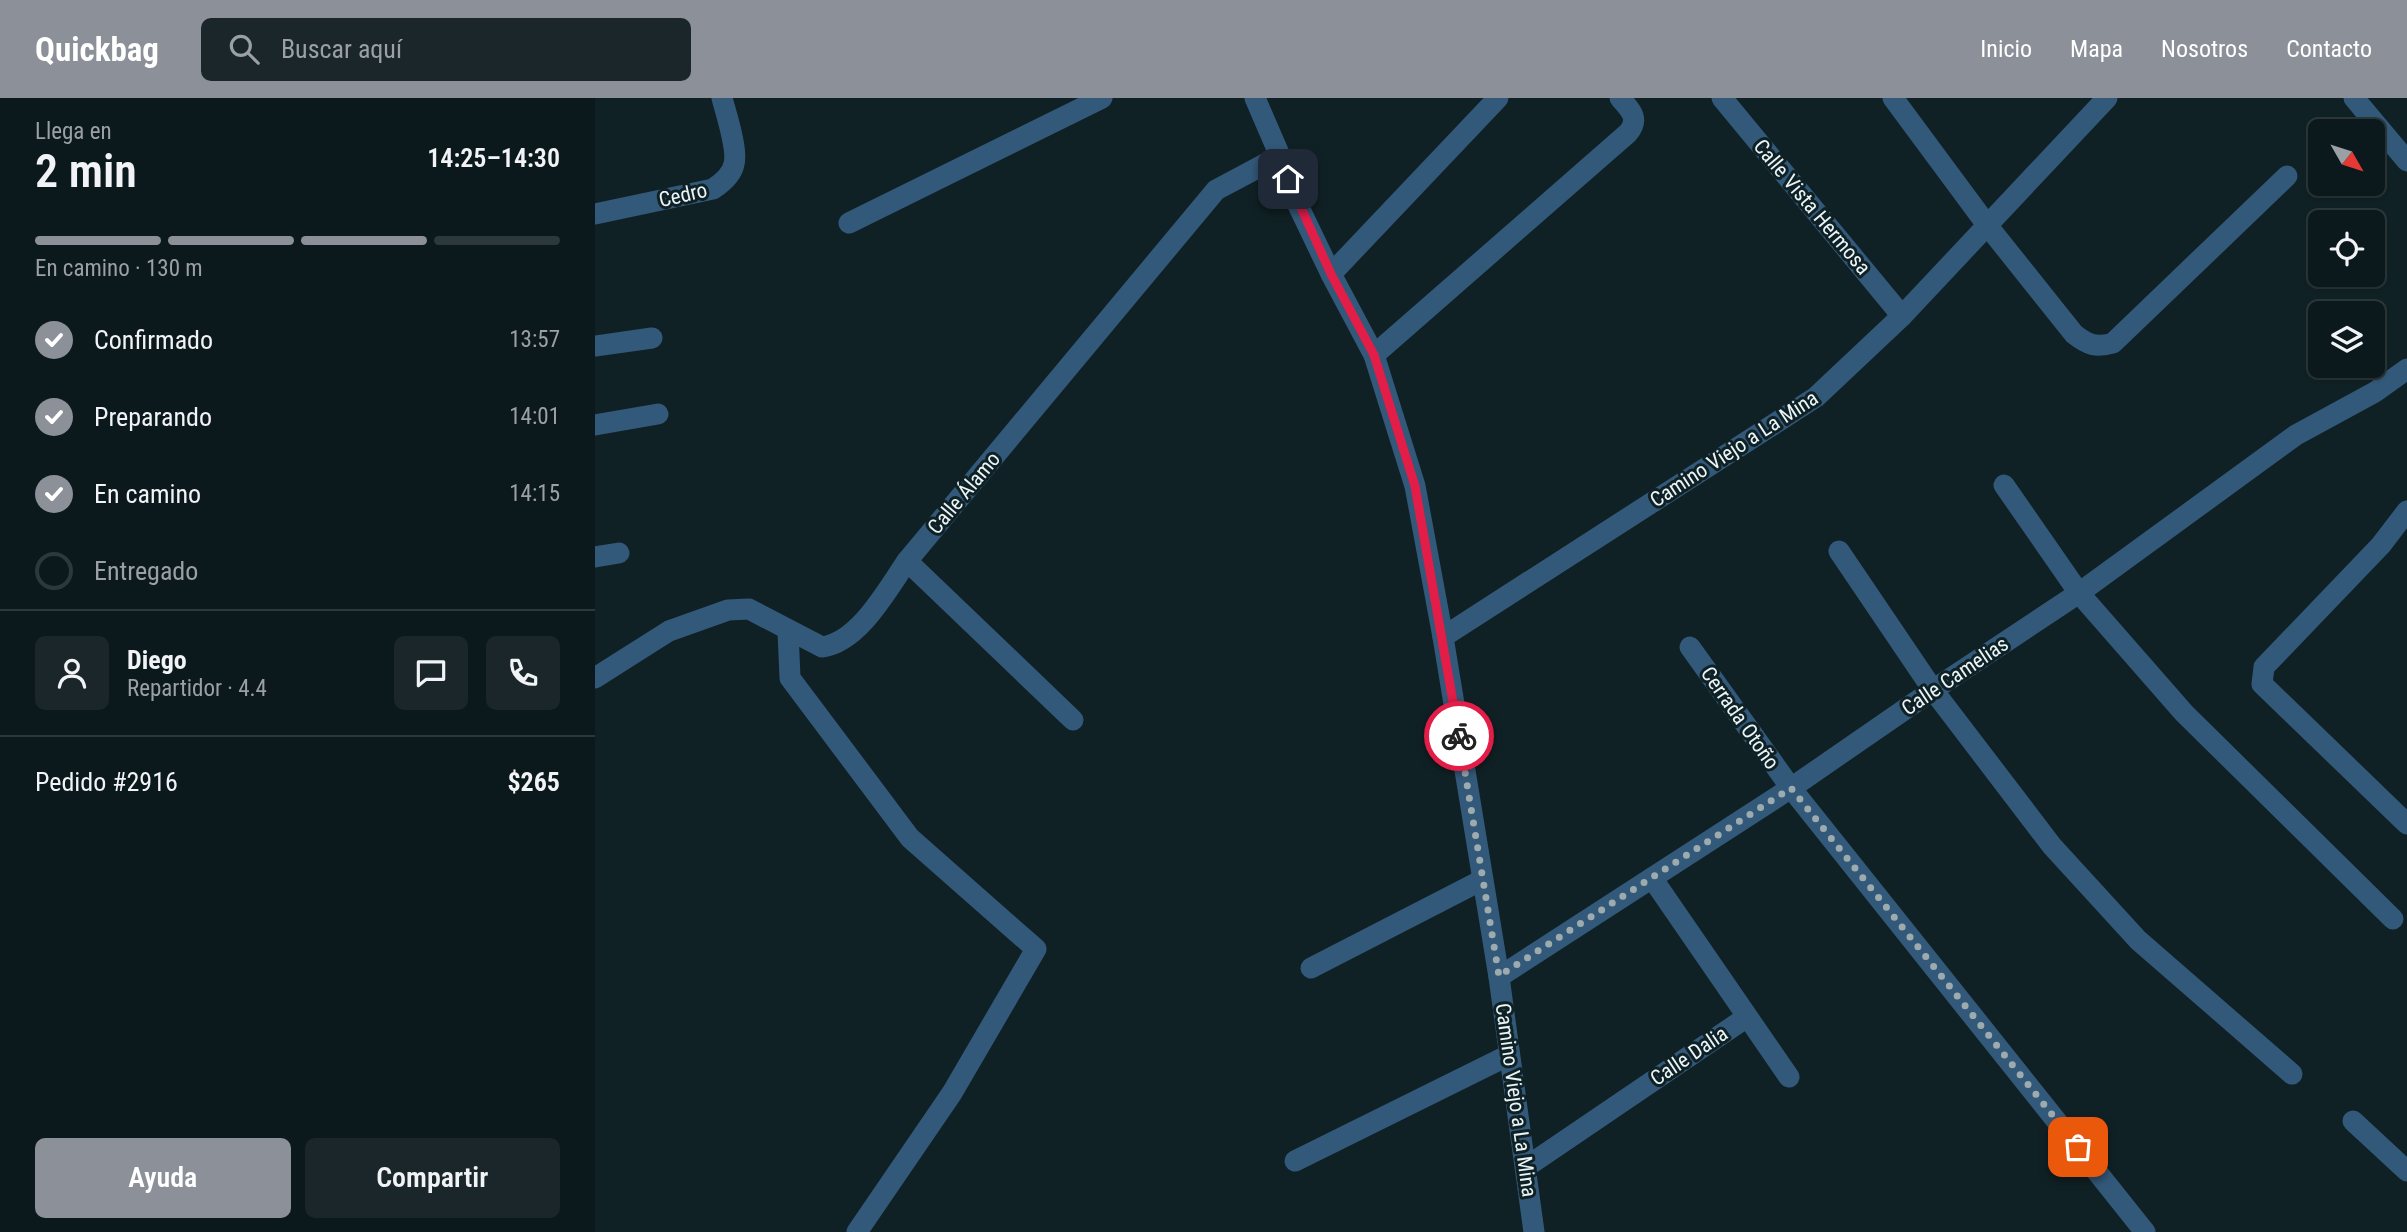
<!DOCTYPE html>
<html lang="es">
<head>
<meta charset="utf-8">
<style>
	:root { --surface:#0c191c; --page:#1a2629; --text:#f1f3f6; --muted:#9aa0a3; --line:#2c383b; --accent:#8c9099 }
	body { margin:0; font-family:"Roboto Condensed",sans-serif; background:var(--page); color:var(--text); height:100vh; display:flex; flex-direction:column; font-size:26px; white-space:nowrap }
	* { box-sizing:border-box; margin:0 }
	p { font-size:23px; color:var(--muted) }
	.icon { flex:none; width:38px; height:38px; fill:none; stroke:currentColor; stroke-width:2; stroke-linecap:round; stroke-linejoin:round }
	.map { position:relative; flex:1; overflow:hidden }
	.drawer { display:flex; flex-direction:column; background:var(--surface); width:595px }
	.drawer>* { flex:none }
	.needle { width:46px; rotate:129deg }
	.fabs { position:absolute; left:1713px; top:21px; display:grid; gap:14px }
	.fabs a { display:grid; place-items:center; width:77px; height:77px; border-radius:10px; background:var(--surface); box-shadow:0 2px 5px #0004,0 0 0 2px var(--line); font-size:35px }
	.pin { position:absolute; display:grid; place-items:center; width:60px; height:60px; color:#fff; margin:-30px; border-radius:14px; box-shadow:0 4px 10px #0006 }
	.courier { position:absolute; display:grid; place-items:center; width:70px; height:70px; margin:-35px; border:5px solid #e11d48; border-radius:50%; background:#fff; color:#222; box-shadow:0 2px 9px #0007 }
	.summary em { font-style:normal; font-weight:600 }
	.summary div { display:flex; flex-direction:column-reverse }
	.summary { display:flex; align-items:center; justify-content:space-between; height:119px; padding:0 35px }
	h1 { font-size:46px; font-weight:600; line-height:52px }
	.bar { display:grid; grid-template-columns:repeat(4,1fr); gap:10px 7px; align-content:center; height:84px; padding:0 35px }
	.bar i { height:9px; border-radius:5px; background:var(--line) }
	.bar .on { background:var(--accent) }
	.bar p { grid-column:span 4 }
	.line { display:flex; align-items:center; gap:18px; padding:0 35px; border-top:2px solid var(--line) }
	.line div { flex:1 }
	.round { display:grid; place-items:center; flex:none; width:74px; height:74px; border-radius:10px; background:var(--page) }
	ol { padding:0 35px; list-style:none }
	li { display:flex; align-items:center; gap:21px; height:77px }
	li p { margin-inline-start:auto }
	li .icon { padding:7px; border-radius:50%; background:var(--accent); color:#fff; stroke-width:4 }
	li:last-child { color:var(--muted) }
	li i { width:38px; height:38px; border:4px solid var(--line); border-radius:50% }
	.action { display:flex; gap:14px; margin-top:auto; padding:14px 35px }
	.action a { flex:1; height:80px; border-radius:10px; background:var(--accent); color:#fff; font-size:28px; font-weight:600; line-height:80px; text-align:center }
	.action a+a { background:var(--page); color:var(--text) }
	header { display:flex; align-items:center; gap:42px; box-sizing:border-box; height:98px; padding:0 35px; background:var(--accent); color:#fff }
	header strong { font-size:33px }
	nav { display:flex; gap:38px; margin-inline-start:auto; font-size:24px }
	.search { width:490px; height:63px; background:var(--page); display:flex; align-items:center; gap:18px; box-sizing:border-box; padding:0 24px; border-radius:10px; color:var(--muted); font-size:26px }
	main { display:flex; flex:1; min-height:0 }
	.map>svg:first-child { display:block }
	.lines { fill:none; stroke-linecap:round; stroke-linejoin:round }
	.minor { stroke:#33597a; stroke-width:21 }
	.tertiary { stroke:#33597a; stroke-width:21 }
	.done { stroke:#9eabae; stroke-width:7; stroke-dasharray:0 12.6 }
	.route { stroke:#e11d48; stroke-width:9 }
	.labels { text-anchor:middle; stroke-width:6; stroke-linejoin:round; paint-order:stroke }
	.street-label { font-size:21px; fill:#eaf5f8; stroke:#102125 }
</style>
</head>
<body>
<header>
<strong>Quickbag</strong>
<div class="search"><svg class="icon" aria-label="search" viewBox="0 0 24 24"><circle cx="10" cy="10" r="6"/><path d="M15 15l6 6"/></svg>Buscar aquí</div>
<nav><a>Inicio</a><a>Mapa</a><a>Nosotros</a><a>Contacto</a></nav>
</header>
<main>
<section class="drawer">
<div class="summary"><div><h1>2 min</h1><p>Llega en</p></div><em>14:25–14:30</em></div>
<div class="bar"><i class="on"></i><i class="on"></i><i class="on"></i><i></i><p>En camino · 130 m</p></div>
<ol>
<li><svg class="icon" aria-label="check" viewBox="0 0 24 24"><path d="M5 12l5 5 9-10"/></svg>Confirmado<p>13:57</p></li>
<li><svg class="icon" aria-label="check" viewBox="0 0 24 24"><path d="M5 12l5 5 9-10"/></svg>Preparando<p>14:01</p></li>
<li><svg class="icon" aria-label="check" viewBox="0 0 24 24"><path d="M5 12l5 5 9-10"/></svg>En camino<p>14:15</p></li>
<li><i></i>Entregado</li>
</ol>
<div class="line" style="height:126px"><a class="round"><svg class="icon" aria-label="person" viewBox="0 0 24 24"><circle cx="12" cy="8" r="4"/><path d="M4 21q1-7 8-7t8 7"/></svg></a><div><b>Diego</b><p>Repartidor · 4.4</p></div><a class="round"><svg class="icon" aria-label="chat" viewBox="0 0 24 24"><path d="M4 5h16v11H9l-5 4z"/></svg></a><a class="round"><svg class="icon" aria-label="phone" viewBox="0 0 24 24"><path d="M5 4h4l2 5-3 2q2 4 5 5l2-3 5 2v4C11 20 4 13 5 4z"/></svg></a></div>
<div class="line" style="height:91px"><div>Pedido #2916</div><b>$265</b></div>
<div class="action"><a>Ayuda</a><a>Compartir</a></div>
</section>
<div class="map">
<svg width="1812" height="1134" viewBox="0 0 1812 1134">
	<rect width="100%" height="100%" fill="#102125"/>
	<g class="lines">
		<g class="minor">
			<polyline points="660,0 685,58 701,103 736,176 779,257 820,388 848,539"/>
			<polyline points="1127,0 1307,218"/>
			<path d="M1298,0L1392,127L1479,236C1493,247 1501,250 1518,245L1692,78"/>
			<polyline points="1759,0 1812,63"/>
			<path d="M0,116L118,91C127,85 137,77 139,66C143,51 131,16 127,0"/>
			<polyline points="254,125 507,0"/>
			<polyline points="736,176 903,0"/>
			<polyline points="0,248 57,240"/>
			<path d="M779,257L1033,35C1045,21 1036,12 1025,0"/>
			<polyline points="0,327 63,316"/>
			<polyline points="1409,387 1484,495 1589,615 1798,821"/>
			<polyline points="1812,413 1786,447 1669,569 1667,586 1812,726"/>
			<polyline points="1244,453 1338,592 1457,748 1543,842 1697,976"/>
			<polyline points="0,459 24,455"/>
			<polyline points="312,463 478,622"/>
			<polyline points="193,533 195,580 315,740 441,851 357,995 262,1134"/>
			<polyline points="1095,549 1196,690 1550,1134"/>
			<path d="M0,580L74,533L133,512L154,511L227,549C264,544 292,492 312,463L621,92L685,58"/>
			<polyline points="1057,780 1194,979"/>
			<polyline points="716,870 887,782"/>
			<polyline points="1758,1023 1812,1073"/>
			<polyline points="700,1063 914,957"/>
			<polyline points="931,1069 1152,919"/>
		</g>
		<g class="tertiary">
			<polyline points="904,879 1196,690 1338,592 1484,495 1701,337 1780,294 1812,271"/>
			<polyline points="939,1134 904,879 848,539 1221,299 1307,218 1512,0"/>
		</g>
	</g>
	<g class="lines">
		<polyline class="done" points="864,638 904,878 1196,690 1483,1049"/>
		<polyline class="route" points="693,81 736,176 779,257 820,388 864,638"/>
	</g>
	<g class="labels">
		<g class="street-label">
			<text transform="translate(88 97) rotate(-13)" y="7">Cedro</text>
			<text transform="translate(1217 109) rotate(50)" y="7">Calle Vista Hermosa</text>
			<text transform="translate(1139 351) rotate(-33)" y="7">Camino Viejo a La Mina</text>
			<text transform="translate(369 395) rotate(-50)" y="7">Calle Álamo</text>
			<text transform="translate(1360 578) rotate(-34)" y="7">Calle Camelias</text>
			<text transform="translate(1145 620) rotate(55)" y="7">Cerrada Otoño</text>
			<text transform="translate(1094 958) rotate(-34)" y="7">Calle Dalia</text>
			<text transform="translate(921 1002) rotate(82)" y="7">Camino Viejo a La Mina</text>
		</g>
	</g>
</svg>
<div class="fabs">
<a><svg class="needle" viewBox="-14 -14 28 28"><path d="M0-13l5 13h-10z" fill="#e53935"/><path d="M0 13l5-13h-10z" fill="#9aa0a3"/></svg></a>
<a><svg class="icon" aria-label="locate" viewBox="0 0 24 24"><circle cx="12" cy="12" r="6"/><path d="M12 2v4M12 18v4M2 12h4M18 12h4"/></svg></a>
<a><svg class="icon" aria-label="layers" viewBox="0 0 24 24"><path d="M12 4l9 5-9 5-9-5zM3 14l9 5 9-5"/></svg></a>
</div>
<div class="pin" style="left:1483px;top:1049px;background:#ea580c"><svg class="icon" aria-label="bag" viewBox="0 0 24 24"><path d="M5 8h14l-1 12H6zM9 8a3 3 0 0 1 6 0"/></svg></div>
<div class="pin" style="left:693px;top:81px;background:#1f2937"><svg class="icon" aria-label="home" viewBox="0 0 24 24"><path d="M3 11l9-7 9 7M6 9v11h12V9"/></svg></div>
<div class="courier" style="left:864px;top:638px"><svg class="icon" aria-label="bike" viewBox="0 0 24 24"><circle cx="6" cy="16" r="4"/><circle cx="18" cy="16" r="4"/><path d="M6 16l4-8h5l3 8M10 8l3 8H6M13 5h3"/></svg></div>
</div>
</main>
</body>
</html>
